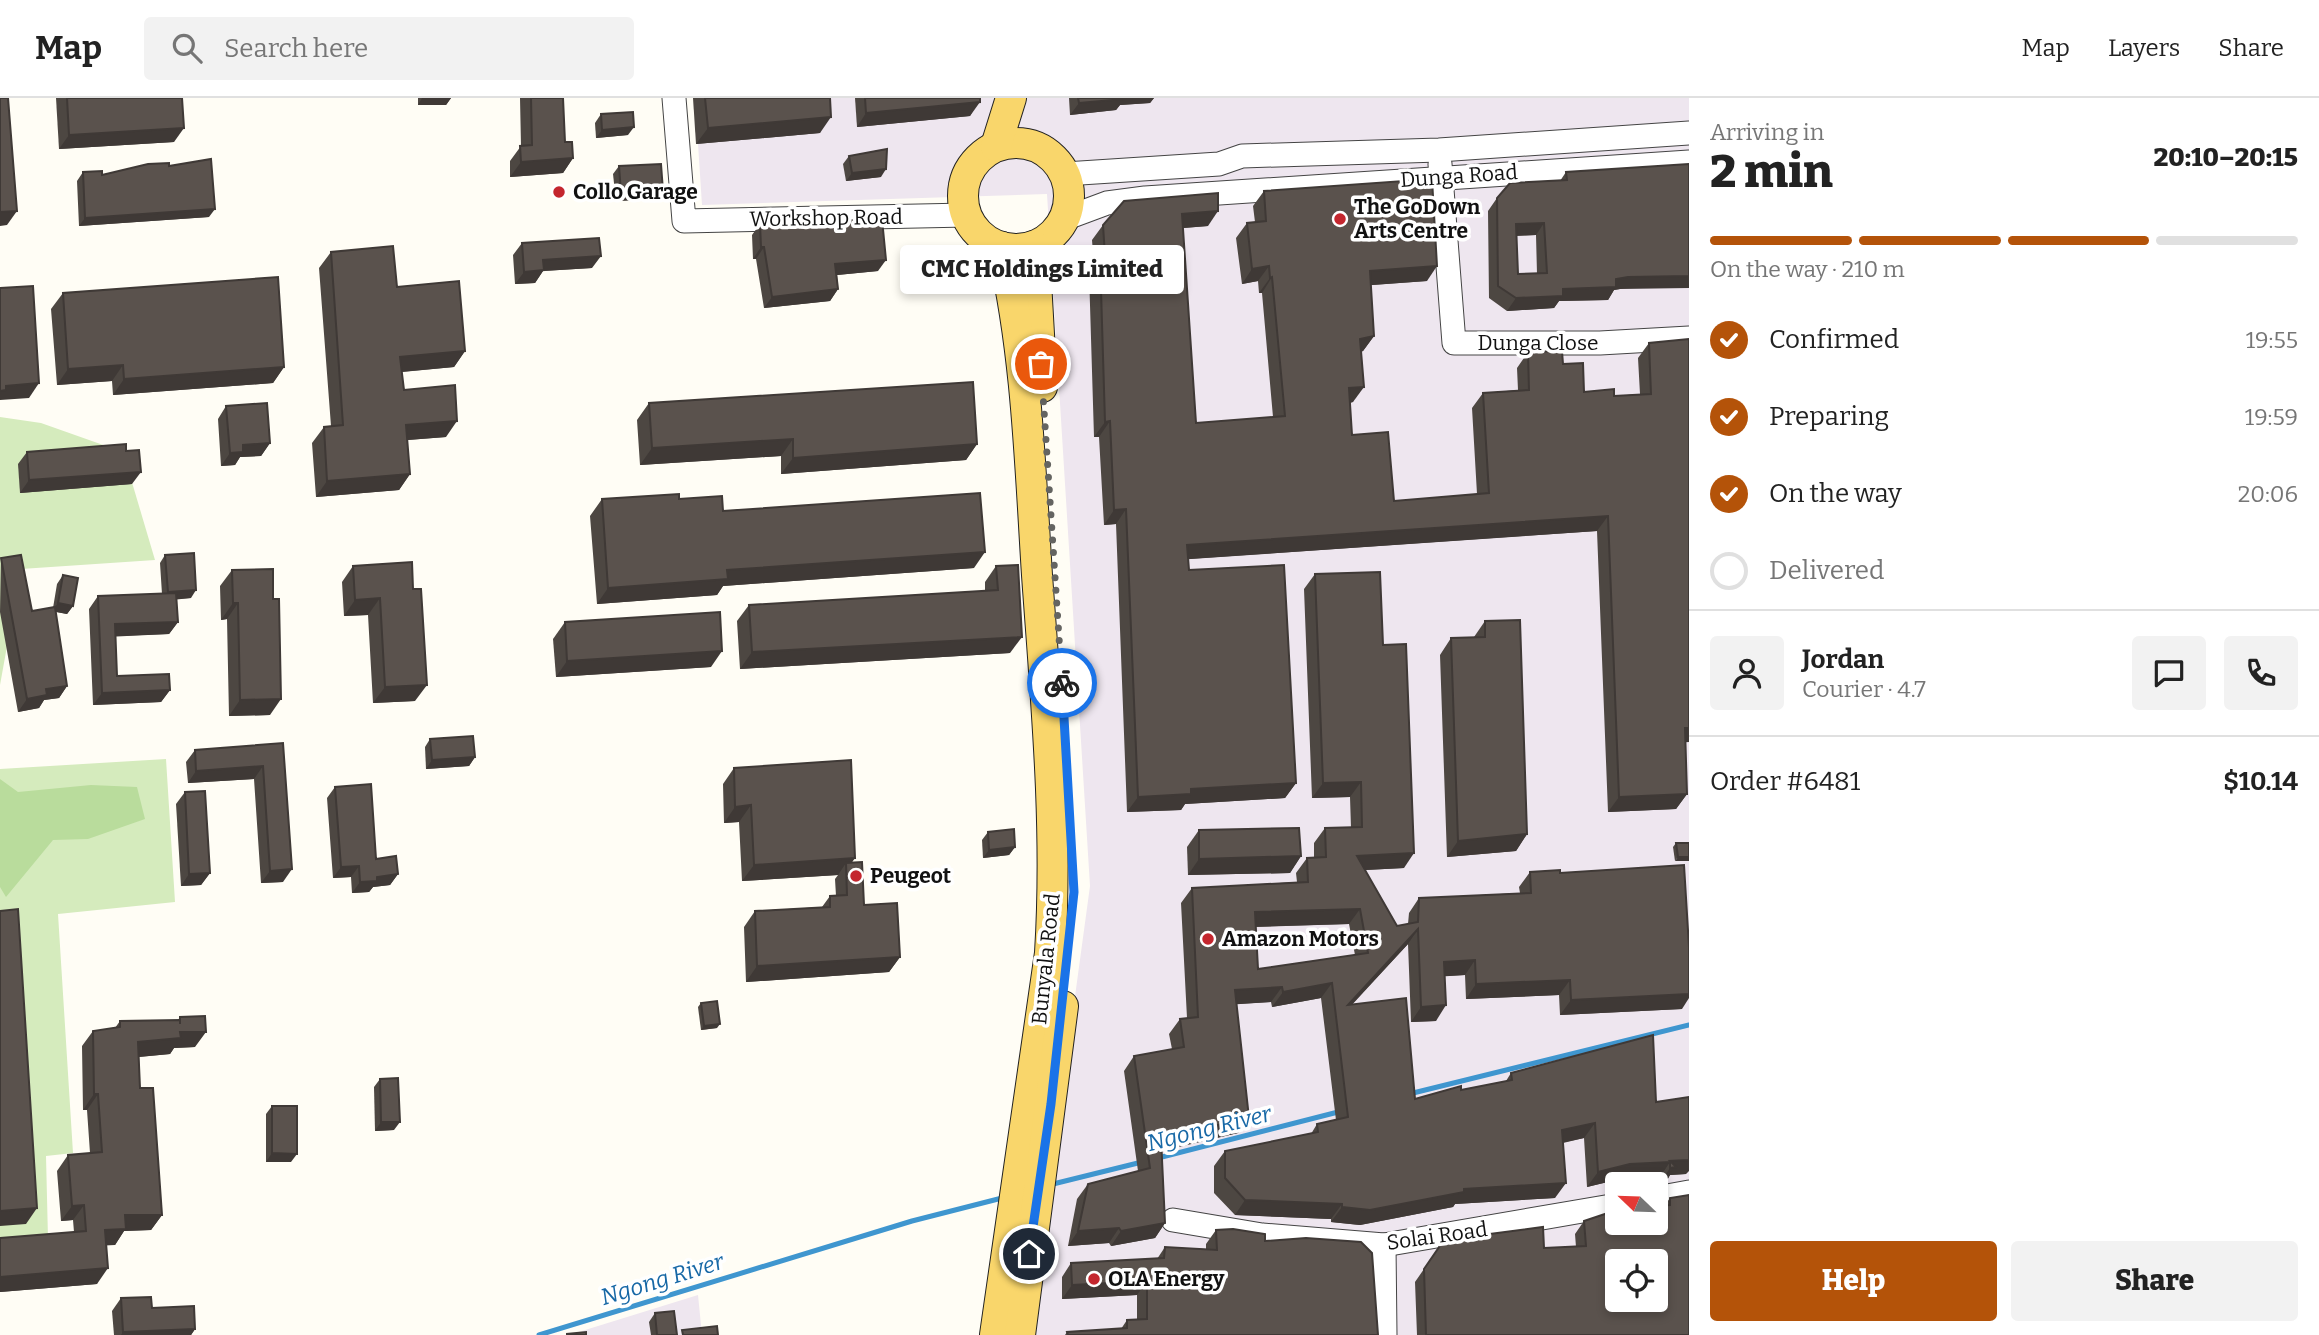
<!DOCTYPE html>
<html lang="en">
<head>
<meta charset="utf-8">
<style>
	:root { --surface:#fff; --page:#f2f2f2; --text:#222; --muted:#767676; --line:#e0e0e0; --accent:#b45309 }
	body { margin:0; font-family:Bitter,serif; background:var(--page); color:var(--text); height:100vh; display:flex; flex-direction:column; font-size:26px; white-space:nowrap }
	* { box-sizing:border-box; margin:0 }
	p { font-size:23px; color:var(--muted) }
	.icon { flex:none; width:38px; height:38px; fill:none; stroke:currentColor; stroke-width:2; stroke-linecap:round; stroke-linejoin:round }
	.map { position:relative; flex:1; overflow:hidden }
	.sheet { display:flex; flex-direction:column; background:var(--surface); width:630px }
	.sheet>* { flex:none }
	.needle { width:46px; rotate:293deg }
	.fabs { position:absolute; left:1605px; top:1074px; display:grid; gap:14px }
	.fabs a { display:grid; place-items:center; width:63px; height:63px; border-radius:7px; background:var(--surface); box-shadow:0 4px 10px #0003; font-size:35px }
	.pin { position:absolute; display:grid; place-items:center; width:60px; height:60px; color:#fff; margin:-30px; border:4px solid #fff; border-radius:50%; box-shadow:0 2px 7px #0007 }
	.courier { position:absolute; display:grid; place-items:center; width:70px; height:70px; margin:-35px; border:5px solid #1a73e8; border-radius:50%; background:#fff; color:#222; box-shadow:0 2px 9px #0007 }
	.bubble { position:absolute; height:49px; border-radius:7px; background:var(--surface); box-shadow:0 4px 10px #0003; font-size:23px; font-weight:800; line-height:49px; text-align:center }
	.headline em { font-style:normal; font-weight:800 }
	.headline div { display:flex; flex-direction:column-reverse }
	.headline { display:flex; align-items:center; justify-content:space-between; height:119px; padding:0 21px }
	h1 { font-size:46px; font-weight:800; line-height:52px }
	.bar { display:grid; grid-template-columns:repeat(4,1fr); gap:10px 7px; align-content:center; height:84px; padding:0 21px }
	.bar i { height:9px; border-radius:5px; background:var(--line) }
	.bar .current { background:var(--accent) }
	.bar p { grid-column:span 4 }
	.line { display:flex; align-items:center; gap:18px; padding:0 21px; border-top:2px solid var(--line) }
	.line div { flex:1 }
	.round { display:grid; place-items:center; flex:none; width:74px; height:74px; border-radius:7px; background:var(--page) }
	ol { padding:0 21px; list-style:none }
	li { display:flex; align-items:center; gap:21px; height:77px }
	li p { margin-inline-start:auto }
	li .icon { padding:7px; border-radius:50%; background:var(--accent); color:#fff; stroke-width:4 }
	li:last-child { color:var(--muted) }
	li i { width:38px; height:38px; border:4px solid var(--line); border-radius:50% }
	.primary-button { display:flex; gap:14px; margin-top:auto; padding:14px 21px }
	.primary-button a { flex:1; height:80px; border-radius:7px; background:var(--accent); color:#fff; font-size:28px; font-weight:800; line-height:80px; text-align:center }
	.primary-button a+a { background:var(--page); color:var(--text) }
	header { display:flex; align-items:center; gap:42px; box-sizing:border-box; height:98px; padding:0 35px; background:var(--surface); border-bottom:2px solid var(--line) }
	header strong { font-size:33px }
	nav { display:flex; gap:38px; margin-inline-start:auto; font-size:24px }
	.search { width:490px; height:63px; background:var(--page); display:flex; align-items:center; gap:18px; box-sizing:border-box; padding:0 24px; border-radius:7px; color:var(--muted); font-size:26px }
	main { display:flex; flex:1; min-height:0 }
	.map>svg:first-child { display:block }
	.industrial { fill:#eee6ef; fill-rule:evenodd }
	.green { fill:#d5ebbd }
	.forest { fill:#b9dc9c }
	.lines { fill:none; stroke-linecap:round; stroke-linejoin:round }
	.stream { stroke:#3f96cf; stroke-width:5 }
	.minor-casing { stroke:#444; stroke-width:25 }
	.major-casing { stroke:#222; stroke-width:32 }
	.minor { stroke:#fff; stroke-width:23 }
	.major { stroke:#f9d66b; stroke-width:30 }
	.wall { fill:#4d4742; fill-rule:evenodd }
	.shaded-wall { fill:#3f3936 }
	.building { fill:#5a524d; stroke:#3f3936; stroke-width:2; fill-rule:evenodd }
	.done { stroke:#646461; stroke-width:7; stroke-dasharray:0 12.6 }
	.route { stroke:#1a73e8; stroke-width:9 }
	.poi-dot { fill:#c4262e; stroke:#fff; stroke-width:2.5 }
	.labels { text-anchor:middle; stroke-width:7; stroke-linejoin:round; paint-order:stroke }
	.street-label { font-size:21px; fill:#111; stroke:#fff }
	.poi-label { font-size:21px; font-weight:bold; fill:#111; stroke:#fff; text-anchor:start }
	.water-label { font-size:23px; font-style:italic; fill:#1768a6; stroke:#fff }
</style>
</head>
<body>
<header>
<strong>Map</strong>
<div class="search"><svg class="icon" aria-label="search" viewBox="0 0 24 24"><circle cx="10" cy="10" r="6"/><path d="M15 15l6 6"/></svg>Search here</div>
<nav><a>Map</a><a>Layers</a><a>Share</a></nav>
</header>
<main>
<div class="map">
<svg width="1689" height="1237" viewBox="0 0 1689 1237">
	<rect width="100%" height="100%" fill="#fffdf5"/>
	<g class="industrial">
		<path d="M695,0H1689V1237H1029L1090,788L1047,96L702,107ZM1617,1087H1656V1125H1617ZM1617,1164H1656V1202H1617Z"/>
		<polygon points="698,1197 702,1237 569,1237"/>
	</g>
	<g class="green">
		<polygon points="0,319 41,325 123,354 155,462 21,471 0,587"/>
		<polygon points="166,661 175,804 58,816 73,1055 46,1058 48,1141 0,1146 0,671"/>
	</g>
	<polygon class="forest" points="0,681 18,694 91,687 137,689 145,721 88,741 53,742 6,799 0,789"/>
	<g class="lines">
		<g class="stream">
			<polyline points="1409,996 1689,927"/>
			<polyline points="1158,1060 1342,1013"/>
			<polyline points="1049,1087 1142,1064"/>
			<polyline points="539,1237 912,1123 1006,1099"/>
		</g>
		<g class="minor-casing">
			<g id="minor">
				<polyline points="674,0 684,123 967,117"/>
				<polyline points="1440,66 1454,245 1600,245 1689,240"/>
				<polyline points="1065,76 1219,66 1242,58 1439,52 1689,35"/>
				<polyline points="1064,121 1107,105 1145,100 1689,64"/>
				<polyline points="1656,1100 1689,1094"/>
				<polyline points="1173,1122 1262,1137 1384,1147 1617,1107"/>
				<polyline points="1384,1147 1385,1237"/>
			</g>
		</g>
		<g class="major-casing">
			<g id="major">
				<circle cx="1016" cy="98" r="53"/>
				<polyline points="996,48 1011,0"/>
				<polyline points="1034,148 1042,289"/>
				<path d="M995,1237L1050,855C1058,729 1046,603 1037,477C1030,368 1027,256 1002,149"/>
				<polyline points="1020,1237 1063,908"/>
			</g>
		</g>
		<use href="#minor" class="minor"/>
		<use href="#major" class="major"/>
	</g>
	<g class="wall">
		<polygon points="56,0 182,0 174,44 59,51"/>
		<polygon points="418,0 451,0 446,7 418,7"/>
		<polygon points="520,0 563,0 565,44 573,60 563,75 510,79 510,63 521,48"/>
		<polygon points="693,0 830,0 820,35 696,46"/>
		<polygon points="855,0 980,0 970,18 857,29"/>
		<polygon points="1069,0 1154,0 1150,5 1120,7 1116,12 1070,17"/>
		<polygon points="601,16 628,37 596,40 595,25"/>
		<polygon points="849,58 881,79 846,83 843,66"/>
		<polygon points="169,68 209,119 79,128 77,83 83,74 102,77"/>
		<polygon points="619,68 657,101 616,103 613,76"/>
		<path d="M1566,74L1620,191L1614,192L1608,202L1559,203L1554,210L1507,213L1489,200L1488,113L1497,100L1560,83ZM1536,137L1537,176H1518L1516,138Z"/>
		<polygon points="1264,93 1427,183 1371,187 1374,238 1363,253 1361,254 1353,304 1350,305 1352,337 1394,403 1477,396 1472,310 1483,295 1518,292 1517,270 1528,254 1563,266 1584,294 1614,298 1640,296 1638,260 1649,245 1689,241 1689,644 1685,644 1687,696 1676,711 1608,714 1597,433 1188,461 1189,472 1296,685 1285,700 1185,706 1181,712 1127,714 1116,426 1104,427 1099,339 1094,339 1089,174 1094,168 1092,142 1103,127 1208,128 1183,130 1196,325 1273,319 1262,195 1259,195 1258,183 1242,186 1236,140 1247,125 1255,124 1253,108"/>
		<polygon points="760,126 878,173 837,177 838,191 830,203 764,210 756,161 753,161 752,137"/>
		<polygon points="522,145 592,170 543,173 535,185 515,186 513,157"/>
		<polygon points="331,154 397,189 465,253 454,269 402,274 404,292 446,339 407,342 410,376 399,392 316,399 312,345 324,329 331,328 319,170"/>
		<polygon points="63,195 284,269 273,285 113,297 112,283 57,287 51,211"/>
		<polygon points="649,305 977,346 966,362 781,376 781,358 640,367 637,322"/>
		<polygon points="226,308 270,345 261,358 240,359 235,367 221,368 218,321"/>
		<polygon points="126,353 132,386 20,395 18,366 27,354"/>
		<polygon points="602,401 679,401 723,413 974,470 723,488 717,497 597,506 590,418"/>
		<polygon points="165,457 191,500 176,501 178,524 169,536 115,538 117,578 170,592 161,604 93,607 89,511 98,498 162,496 160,465"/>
		<polygon points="1,460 32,513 53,510 57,486 63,477 73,508 67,516 56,514 67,588 59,600 44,602 39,610 18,614 0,514"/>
		<polygon points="412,464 415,603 373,605 368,517 344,518 342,484 353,468"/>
		<polygon points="996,468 1010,555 740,571 737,523 749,507 985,493 985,484"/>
		<polygon points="232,472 273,501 270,617 229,618 227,521 221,522 220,488"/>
		<path d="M1315,476L1383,547L1404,770L1365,772L1397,828L1408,826L1409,815L1419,800L1520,795L1519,789L1530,774L1560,775L1682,911L1560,917L1559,897L1466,901L1465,877L1445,878L1436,923L1411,924L1408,846L1352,906L1415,1001L1506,983L1511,975L1656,1004L1686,1076L1670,1077L1666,1084L1660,1085V1079L1620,1081L1587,1089L1584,1040L1563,1045L1555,1100L1455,1106L1453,1109L1360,1127L1331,1124V1121L1235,1117L1214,1095V1068L1225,1053L1311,1036L1317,1026L1336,1022L1321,900L1272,909L1271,904L1237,906L1238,1035L1162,1053L1165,1125L1155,1140L1111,1148L1109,1145L1068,1148L1077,1101L1088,1086L1138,1073L1124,973L1134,958L1172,951L1169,936L1180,921L1187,920L1181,805L1192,790L1297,784L1296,775L1307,760H1314V745L1325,730H1351L1350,699L1312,700L1304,491ZM1349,826L1355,857L1258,871L1256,829Z"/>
		<polygon points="1485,523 1527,736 1516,753 1447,759 1440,557 1451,540 1474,539"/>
		<polygon points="565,524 711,569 556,579 553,541"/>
		<polygon points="430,641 475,659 469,668 426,671 425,649"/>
		<polygon points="283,645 283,784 261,785 254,681 188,685 186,664 195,652"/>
		<polygon points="734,670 852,765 864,807 900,859 889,874 746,884 744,829 755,813 822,809 830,798 836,798 835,781 838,777 742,783 739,724 724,725 723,686"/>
		<polygon points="335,689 376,761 398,776 390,787 373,789 369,794 352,795 351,779 333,780 327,700"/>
		<polygon points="185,694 210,775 201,787 181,788 176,706"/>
		<polygon points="1199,732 1301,758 1290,775 1188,777 1187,749"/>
		<polygon points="988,734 1015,749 1009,757 983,760 982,742"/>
		<polygon points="1676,745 1689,745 1675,763 1673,749"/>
		<polygon points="701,905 717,930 701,932 698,909"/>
		<polygon points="180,919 195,949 174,950 170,956 139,959 140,990 162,1117 151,1132 124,1133 115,1147 107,1147 97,1186 0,1194 0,1140 74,1134 73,1122 61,1123 57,1073 68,1057 90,1055 87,1012 83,1012 82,948 93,933 115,930 120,923 178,922"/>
		<polygon points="380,981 394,1032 375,1033 374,989"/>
		<polygon points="272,1008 291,1064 266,1064 266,1016"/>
		<polygon points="1670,1100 1689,1237 1417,1237 1415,1184 1444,1142 1544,1150 1576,1149 1575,1136 1584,1123 1665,1107"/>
		<polygon points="1216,1132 1265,1143 1378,1237 1065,1237 1067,1234 1121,1231 1127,1222 1137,1221 1137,1197 1062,1201 1062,1179 1071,1165 1157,1161 1165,1149 1206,1151 1206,1146"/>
		<polygon points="121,1200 152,1210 195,1231 191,1237 114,1237 112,1213"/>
		<polygon points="655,1215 677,1237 651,1237 649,1224"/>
	</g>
	<g class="shaded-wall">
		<polygon points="422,0 451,0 446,7 418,7"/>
		<polygon points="1120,0 1154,0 1150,5 1120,7 1116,12 1070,17 1079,5"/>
		<polygon points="980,4 970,18 857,29 866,15"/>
		<polygon points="831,19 820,35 696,46 708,30"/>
		<polygon points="634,29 628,37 596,40 602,32"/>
		<polygon points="184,30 174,44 59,51 69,37"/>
		<polygon points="573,60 563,75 510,79 521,64"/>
		<polygon points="886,71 881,79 846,83 852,75"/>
		<polygon points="663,93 657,101 616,103 621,95"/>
		<polygon points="215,111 209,119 79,128 85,120"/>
		<polygon points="17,113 7,127 0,128 0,114"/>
		<polygon points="1218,113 1208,128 1171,131 1182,116"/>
		<polygon points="1544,125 1536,137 1507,138 1516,126"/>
		<polygon points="761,149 764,149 756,161 753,161"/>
		<polygon points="601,158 592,170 543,173 535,185 515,186 524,174 543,162"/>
		<polygon points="886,162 878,173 827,178 835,166"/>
		<polygon points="1269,168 1258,183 1242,186 1252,171"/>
		<polygon points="1437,168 1427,183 1359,188 1370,173"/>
		<polygon points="1689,178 1689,190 1620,191 1614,192 1608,202 1559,203 1554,210 1507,213 1516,200 1628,179"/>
		<polygon points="1272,179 1262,195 1259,195 1270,180"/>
		<polygon points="838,191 830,203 764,210 772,199"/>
		<polygon points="1374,238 1363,253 1349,256 1360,241"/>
		<polygon points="465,253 454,269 389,275 400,259"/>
		<polygon points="123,267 112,283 57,287 68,271"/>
		<polygon points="284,269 273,285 113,297 124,281"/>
		<polygon points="39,285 29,300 0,302 0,293 6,288"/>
		<polygon points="1364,289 1353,304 1338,306 1349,290"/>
		<polygon points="457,323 446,339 395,343 406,327"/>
		<polygon points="1110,323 1099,339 1094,339 1105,324"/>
		<polygon points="793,341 781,358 640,367 652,350"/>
		<polygon points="270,345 261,358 240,359 235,367 221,368 230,355 243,347"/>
		<polygon points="977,346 966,362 781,376 793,360"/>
		<polygon points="141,374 132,386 20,395 29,382"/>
		<polygon points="410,376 399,392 316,399 327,383"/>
		<polygon points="1126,411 1116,426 1104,427 1114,412"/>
		<polygon points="1608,418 1597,433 1176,462 1187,447"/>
		<polygon points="985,454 974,470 723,488 717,497 597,506 608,490 727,472"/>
		<polygon points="196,492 191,500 162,503 168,494"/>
		<polygon points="380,500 368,517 344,518 355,502"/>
		<polygon points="58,505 73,508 67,516 52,513"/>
		<polygon points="233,505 238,505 227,521 221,522"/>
		<polygon points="178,524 169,536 106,539 115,526"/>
		<polygon points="1022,539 1010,555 740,571 752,554"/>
		<polygon points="722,553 711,569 556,579 567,563"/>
		<polygon points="427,587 415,603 373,605 385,589"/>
		<polygon points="67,588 59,600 44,602 39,610 18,614 27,601 46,591"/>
		<polygon points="170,592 161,604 93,607 102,595"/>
		<polygon points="281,601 270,617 229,618 240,602"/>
		<polygon points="1685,630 1689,630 1689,644 1674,645"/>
		<polygon points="475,659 469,668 426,671 432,662"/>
		<polygon points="263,668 254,681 188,685 196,673"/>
		<polygon points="1361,684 1350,699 1312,700 1323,685"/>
		<polygon points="1296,685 1285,700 1185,706 1181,712 1127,714 1138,699 1191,691"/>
		<polygon points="1687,696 1676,711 1608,714 1619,699"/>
		<polygon points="751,707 739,724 724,725 735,709"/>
		<polygon points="1527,736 1516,753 1447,759 1458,743"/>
		<polygon points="1015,749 1009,757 983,760 989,752"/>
		<polygon points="1414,755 1404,770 1346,773 1357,758"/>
		<polygon points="1301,758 1290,775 1188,777 1199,761"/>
		<polygon points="1678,759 1689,759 1689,763 1675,763"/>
		<polygon points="855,760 846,773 846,765 838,777 742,783 754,767"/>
		<polygon points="359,768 351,779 333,780 341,769"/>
		<polygon points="292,771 283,784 261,785 270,773"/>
		<polygon points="210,775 201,787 181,788 189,776"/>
		<polygon points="398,776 390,787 373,789 369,794 352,795 360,784 377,779"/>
		<polygon points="1360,811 1349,826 1245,829 1255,814"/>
		<polygon points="1418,831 1408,846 1338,922 1348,907"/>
		<polygon points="900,859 889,874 746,884 757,868"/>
		<polygon points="1475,862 1465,877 1434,879 1444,864"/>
		<polygon points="1570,882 1559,897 1466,901 1476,886"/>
		<polygon points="1332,885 1321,900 1272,909 1283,894"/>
		<polygon points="1282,889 1271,904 1225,907 1235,892"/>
		<polygon points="1689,896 1689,900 1682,911 1560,917 1571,902"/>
		<polygon points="1446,907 1436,923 1411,924 1421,909"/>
		<polygon points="720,926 717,930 701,932 704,928"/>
		<polygon points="180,934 206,934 195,949 174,950 170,956 127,960 138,944"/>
		<polygon points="94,996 98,996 87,1012 83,1012"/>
		<polygon points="1249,1020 1238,1035 1150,1055 1161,1040"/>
		<polygon points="381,1024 400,1024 394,1032 375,1033"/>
		<polygon points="1595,1025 1584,1040 1551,1047 1562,1032"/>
		<polygon points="272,1055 297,1056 291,1064 266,1064"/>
		<polygon points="1689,1062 1689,1073 1686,1076 1670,1077 1666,1084 1660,1085 1670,1070 1670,1064 1660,1079 1620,1081 1587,1089 1598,1074 1630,1066"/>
		<polygon points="1566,1085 1555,1100 1455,1106 1453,1109 1360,1127 1331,1124 1342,1109 1464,1091"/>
		<polygon points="1245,1102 1342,1106 1331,1121 1235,1117"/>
		<polygon points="84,1107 73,1122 61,1123 72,1108"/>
		<polygon points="37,1110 26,1126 0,1128 0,1113"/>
		<polygon points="125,1117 162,1117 151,1132 124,1133 115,1147 94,1148 105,1132"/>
		<polygon points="1165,1125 1155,1140 1111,1148 1121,1133"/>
		<polygon points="1119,1130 1109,1145 1068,1148 1078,1133"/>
		<polygon points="108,1170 97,1186 0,1194 0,1179"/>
		<polygon points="1147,1183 1137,1197 1062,1201 1072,1187"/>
		<polygon points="195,1231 191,1237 121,1237 123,1234"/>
	</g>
	<g class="building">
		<polygon points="0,0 8,0 17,113 0,114"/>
		<polygon points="67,0 182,0 184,30 69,37"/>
		<polygon points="531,0 563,0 565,44 572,44 573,60 521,64 520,48 532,47"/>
		<polygon points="705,0 830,0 831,19 708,30"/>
		<polygon points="865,0 980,0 980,4 866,15"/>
		<polygon points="1078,0 1124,0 1124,1 1079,5"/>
		<polygon points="633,14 634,29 602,32 601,16"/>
		<polygon points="887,51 886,71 852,75 849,58"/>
		<polygon points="211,61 215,111 85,120 83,74 102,73 102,77 148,66 169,65 169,68"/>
		<polygon points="661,66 663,93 621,95 619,68"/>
		<path d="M1689,66V178L1628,179L1616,181V189L1563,191V198L1516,200L1498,188L1497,100L1510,85L1567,82L1566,74ZM1544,125L1547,175L1518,176L1516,126Z"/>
		<polygon points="1432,81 1437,168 1370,173 1374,238 1360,241 1364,289 1349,290 1352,337 1388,334 1394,403 1489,395 1483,295 1529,292 1528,254 1562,253 1563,266 1583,265 1584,294 1614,291 1614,298 1651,296 1649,245 1689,241 1689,630 1685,630 1687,696 1619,699 1608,418 1187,447 1189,472 1284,467 1296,685 1191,691 1191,696 1138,699 1126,411 1114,412 1110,323 1105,324 1100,159 1105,158 1103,127 1124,103 1218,95 1218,113 1182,116 1196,325 1285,318 1272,179 1270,180 1269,168 1252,171 1247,125 1266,123 1264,93"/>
		<polygon points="882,121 886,162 835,166 838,191 772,199 764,149 761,149 760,126"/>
		<polygon points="599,140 601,158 543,162 544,172 524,174 522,145"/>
		<polygon points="393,148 397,189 459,183 465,253 400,259 404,292 455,287 457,323 406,327 410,376 327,383 324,329 343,327 331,154"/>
		<polygon points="278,179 284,269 124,281 123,267 68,271 63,195"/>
		<polygon points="33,188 39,285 6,288 6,292 0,293 0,190"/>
		<polygon points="973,284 977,346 793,360 793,341 652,350 649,305"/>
		<polygon points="267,305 270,345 243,347 243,354 230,355 226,308"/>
		<polygon points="126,346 126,353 139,352 141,374 29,382 27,354"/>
		<polygon points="980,395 985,454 727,472 728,481 608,490 602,401 679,396 679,401 722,398 723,413"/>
		<polygon points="194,455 196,492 168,494 165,457"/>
		<polygon points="21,457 32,513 55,509 67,588 46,591 47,597 27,601 1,460"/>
		<polygon points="412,464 413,491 421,491 427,587 385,589 380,500 355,502 353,468"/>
		<polygon points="1018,467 1022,539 752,554 749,507 998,492 996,468"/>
		<polygon points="273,471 273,501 279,501 281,601 240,602 238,505 233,505 232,472"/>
		<path d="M1380,474L1383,547L1406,546L1414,755L1357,758L1397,828L1418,824L1419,800L1531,795L1530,774L1560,772V775L1684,767L1689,849V896L1571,902L1570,882L1476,886L1475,862L1444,864L1446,907L1421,909L1418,831L1348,907L1406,900L1415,1001L1461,988V992L1512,982L1511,975L1653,937L1656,1004L1689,999V1062L1670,1063L1676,1069L1670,1070V1064L1630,1066L1598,1074L1595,1025L1562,1032L1566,1085L1464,1091V1094L1370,1112L1342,1109V1106L1245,1102L1225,1080V1053L1318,1034L1317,1026L1348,1019L1332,885L1283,894L1282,889L1235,892L1249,1020L1161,1040L1165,1125L1121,1133L1119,1130L1078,1133L1088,1086L1150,1070L1134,958L1184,949L1180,921L1198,919L1192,790L1308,784L1307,760L1326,759L1325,730L1362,729L1361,684L1323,685L1315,476ZM1360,811L1368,855L1258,871L1255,814Z"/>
		<polygon points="63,477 78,480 73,508 58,505"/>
		<polygon points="176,495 178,524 115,526 117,578 169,576 170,592 102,595 98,498"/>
		<polygon points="720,514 722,553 567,563 565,524"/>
		<polygon points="1520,522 1527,736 1458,743 1451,540 1485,539 1485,523"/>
		<polygon points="473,638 475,659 432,662 430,641"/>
		<polygon points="283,645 292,771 270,773 263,668 196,673 195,652"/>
		<polygon points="851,662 855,760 754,767 751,707 735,709 734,670"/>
		<polygon points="371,686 376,761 396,758 398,776 377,779 377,783 360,784 359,768 341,769 335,689"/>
		<polygon points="205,693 210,775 189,776 185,694"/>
		<polygon points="1299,730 1301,758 1199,761 1199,732"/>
		<polygon points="1014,731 1015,749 989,752 988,734"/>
		<polygon points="1676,745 1689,745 1689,759 1678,759"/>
		<polygon points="862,764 864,807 897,805 900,859 757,868 755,813 830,809 830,798 847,797 846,765"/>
		<polygon points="18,811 37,1110 0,1113 0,813"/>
		<polygon points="717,903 720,926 704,928 701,905"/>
		<polygon points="205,918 206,934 180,934 181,940 138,944 140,990 153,990 162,1117 125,1117 126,1131 105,1132 108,1170 0,1179 0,1140 86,1133 84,1107 72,1108 68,1057 102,1054 98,996 94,996 93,933 120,929 120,923 180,922 180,926 180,919"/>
		<polygon points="398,980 400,1024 381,1024 380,981"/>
		<polygon points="272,1008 297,1008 297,1056 272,1055"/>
		<path d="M1689,1097V1237H1426L1424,1171L1444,1142L1543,1129L1544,1150L1586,1148L1584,1123L1617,1112V1125H1656V1108L1670,1107V1100ZM1617,1164H1656V1202H1617Z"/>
		<polygon points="1233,1131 1265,1136 1265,1143 1306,1140 1361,1144 1372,1155 1378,1237 1068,1237 1067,1234 1127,1230 1127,1222 1147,1221 1147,1183 1072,1187 1071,1165 1164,1160 1165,1149 1217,1152 1216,1132"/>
		<polygon points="151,1199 152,1210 194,1208 195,1231 123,1234 121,1200"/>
		<polygon points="674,1213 677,1237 657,1237 655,1215"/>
		<polygon points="717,1228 718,1237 683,1237 682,1232"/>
		<polygon points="586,1234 586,1237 567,1237 567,1236"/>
	</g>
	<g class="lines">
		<polyline class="done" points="1041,266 1062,585"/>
		<polyline class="route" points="1029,1156 1051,1006 1074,794 1062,585"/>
	</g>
	<g class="poi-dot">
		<circle cx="559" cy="94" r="7"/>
		<circle cx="1340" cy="121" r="7"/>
		<circle cx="856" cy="778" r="7"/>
		<circle cx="1208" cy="841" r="7"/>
		<circle cx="1094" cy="1181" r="7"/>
	</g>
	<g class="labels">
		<g class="street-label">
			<text transform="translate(1459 78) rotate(-4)" y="7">Dunga Road</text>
			<text transform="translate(826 120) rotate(-1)" y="7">Workshop Road</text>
			<text x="1538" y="252">Dunga Close</text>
			<text transform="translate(1046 861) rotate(-84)" y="7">Bunyala Road</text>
			<text transform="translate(1437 1138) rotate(-8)" y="7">Solai Road</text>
		</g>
		<g class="poi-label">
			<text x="573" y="101">Collo Garage</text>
			<text x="1354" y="116">The GoDown<tspan x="1354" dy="24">Arts Centre</tspan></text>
			<text x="870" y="785">Peugeot</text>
			<text x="1222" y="848">Amazon Motors</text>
			<text x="1108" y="1188">OLA Energy</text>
		</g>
		<g class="water-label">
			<text transform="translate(1209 1030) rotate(-14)" y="8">Ngong River</text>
			<text transform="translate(662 1181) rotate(-17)" y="8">Ngong River</text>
		</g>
	</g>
</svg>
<div class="fabs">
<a><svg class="needle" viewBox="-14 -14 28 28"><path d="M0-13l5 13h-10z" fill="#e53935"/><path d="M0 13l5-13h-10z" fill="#767676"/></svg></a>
<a><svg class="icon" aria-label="locate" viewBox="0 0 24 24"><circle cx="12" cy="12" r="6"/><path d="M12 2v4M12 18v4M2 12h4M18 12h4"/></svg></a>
</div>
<div class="pin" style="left:1041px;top:266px;background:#ea580c"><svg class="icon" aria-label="bag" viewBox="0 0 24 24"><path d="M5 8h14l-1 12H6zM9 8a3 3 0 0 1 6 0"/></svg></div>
<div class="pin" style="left:1029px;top:1156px;background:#1f2937"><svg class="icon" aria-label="home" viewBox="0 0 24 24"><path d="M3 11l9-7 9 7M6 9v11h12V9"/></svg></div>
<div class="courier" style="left:1062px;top:585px"><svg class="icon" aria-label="bike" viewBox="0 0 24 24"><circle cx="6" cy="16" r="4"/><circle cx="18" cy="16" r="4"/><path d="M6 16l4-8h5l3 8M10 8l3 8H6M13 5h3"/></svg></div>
<div class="bubble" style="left:900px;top:147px;width:284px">CMC Holdings Limited</div>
</div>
<section class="sheet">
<div class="headline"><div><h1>2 min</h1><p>Arriving in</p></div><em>20:10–20:15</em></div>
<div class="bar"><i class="current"></i><i class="current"></i><i class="current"></i><i></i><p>On the way · 210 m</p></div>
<ol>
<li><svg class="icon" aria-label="check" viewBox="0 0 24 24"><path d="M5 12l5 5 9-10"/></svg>Confirmed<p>19:55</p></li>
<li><svg class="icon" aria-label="check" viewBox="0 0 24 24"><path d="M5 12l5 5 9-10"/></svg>Preparing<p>19:59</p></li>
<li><svg class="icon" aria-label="check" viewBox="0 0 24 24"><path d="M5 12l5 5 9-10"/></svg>On the way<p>20:06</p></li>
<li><i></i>Delivered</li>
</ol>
<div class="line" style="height:126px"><a class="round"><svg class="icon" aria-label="person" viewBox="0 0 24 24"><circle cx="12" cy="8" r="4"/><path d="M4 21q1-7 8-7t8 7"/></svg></a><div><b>Jordan</b><p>Courier · 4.7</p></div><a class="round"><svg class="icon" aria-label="chat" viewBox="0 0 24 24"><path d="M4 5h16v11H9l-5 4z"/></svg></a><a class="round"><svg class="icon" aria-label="phone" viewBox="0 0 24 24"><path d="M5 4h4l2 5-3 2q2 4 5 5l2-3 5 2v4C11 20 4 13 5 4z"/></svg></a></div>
<div class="line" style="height:91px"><div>Order #6481</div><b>$10.14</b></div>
<div class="primary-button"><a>Help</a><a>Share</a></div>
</section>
</main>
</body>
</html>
